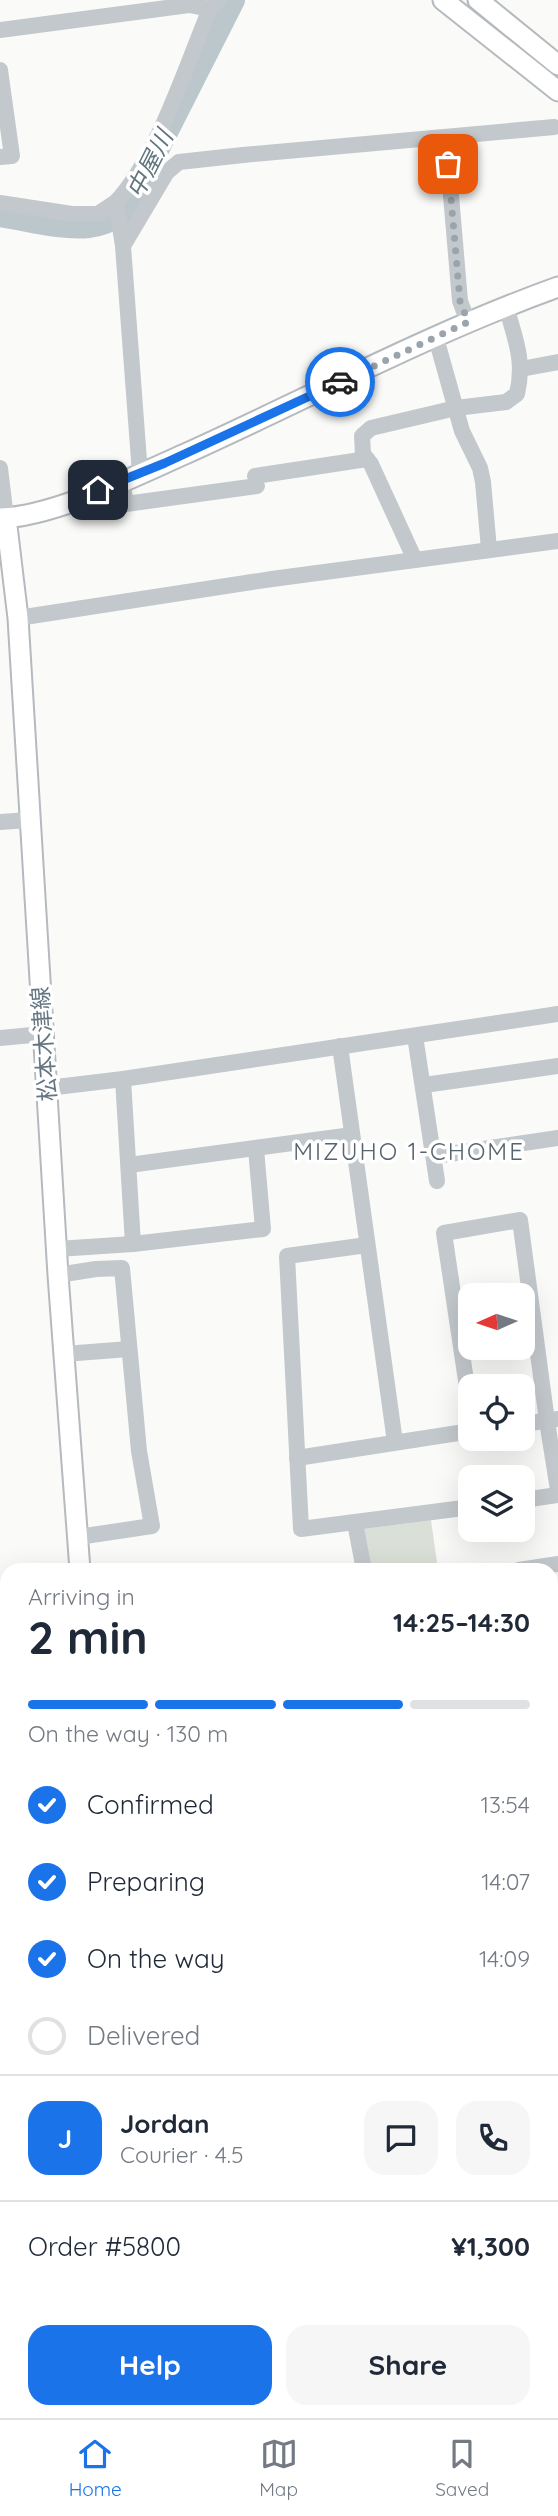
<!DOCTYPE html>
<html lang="en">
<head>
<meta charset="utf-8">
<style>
	:root { --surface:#fff; --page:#f6f6f7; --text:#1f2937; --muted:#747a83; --line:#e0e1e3; --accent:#1a73e8 }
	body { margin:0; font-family:Quicksand,"Noto Sans JP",sans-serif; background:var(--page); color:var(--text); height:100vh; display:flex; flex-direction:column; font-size:26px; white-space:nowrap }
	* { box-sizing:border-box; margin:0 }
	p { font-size:23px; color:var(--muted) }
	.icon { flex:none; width:38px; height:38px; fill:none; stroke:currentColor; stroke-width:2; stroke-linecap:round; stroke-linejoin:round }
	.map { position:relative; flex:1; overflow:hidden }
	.side { position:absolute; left:0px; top:1563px; width:558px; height:856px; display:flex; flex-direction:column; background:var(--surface); border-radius:21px 21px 0 0; box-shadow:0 7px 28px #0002 }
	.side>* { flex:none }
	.needle { width:46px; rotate:267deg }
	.controls { position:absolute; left:458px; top:1283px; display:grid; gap:14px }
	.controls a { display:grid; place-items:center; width:77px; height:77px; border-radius:14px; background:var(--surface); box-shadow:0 7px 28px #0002; font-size:35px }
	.pin { position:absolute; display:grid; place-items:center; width:60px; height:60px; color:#fff; margin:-30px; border-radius:14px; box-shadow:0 4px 10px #0006 }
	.courier { position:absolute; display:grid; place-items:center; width:70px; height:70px; margin:-35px; border:5px solid #1a73e8; border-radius:50%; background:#fff; color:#222; box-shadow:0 2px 9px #0007 }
	.head em { font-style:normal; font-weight:700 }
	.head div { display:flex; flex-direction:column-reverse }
	.head { display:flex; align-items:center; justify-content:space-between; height:119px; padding:0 28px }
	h1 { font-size:46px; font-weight:700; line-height:52px }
	.bar { display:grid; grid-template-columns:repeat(4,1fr); gap:10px 7px; align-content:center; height:84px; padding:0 28px }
	.bar i { height:9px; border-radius:5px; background:var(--line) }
	.bar .selected { background:var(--accent) }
	.bar p { grid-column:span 4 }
	.line { display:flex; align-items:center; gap:18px; padding:0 28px; border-top:2px solid var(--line) }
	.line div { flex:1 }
	.round { display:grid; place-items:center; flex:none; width:74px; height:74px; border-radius:21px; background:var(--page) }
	ol { padding:0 28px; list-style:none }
	li { display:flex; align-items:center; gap:21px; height:77px }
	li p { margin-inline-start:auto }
	li .icon { padding:7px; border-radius:50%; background:var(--accent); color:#fff; stroke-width:4 }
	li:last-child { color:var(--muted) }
	li i { width:38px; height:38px; border:4px solid var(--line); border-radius:50% }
	.button { display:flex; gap:14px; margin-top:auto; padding:14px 28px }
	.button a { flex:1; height:80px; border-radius:21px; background:var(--accent); color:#fff; font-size:28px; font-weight:700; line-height:80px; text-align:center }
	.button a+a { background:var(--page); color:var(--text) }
	.tabs { display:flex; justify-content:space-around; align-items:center; height:98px; border-top:2px solid var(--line); background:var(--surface); font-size:19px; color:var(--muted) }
	.tabs a { display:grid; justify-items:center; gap:4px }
	.tabs .selected { color:var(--accent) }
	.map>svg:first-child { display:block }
	.green { fill:#dadfd7 }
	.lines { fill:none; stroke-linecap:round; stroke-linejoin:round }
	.river { stroke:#bbc7cb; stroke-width:24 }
	.major-casing { stroke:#b5babe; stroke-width:23 }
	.minor { stroke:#c3c8cc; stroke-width:16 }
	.major { stroke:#fff; stroke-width:19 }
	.done { stroke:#99a4ac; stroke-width:7; stroke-dasharray:0 12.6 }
	.route { stroke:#1a73e8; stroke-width:9 }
	.labels { text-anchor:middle; stroke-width:7; stroke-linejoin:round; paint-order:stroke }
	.street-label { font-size:23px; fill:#657683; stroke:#fff }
	.water-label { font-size:24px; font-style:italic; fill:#60757c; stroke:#fff }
	.neighbourhood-label { font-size:24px; letter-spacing:2px; fill:#57646e; stroke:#fff }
</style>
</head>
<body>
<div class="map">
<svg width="558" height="2418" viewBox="0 0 558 2418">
	<rect width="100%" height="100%" fill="#fafaf8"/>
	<polygon class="green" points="431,1520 438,1570 370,1570 363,1529"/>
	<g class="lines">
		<path class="river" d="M0,215C28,219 60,229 89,226C102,225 114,218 125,213L233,0"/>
		<g class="major-casing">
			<g id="major">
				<polyline points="443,0 558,91"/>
				<polyline points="478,0 558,65"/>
				<path d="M0,518C53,517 135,476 185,454C309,398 430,333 558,287"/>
				<polyline points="6,518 18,618 58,1275 80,1570"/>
				<polyline points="133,2412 133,2418"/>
			</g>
		</g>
		<g class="minor">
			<polyline points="0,30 189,5 210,9"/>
			<polyline points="0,70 12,156 0,157"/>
			<polyline points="446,137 460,301 468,322"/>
			<polyline points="0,203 72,214 98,214 116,202"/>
			<polyline points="123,246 167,172 179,162 243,155 554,127"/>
			<polyline points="436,338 462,431 480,468 483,482 489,549"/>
			<polyline points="521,369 558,362"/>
			<polyline points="0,468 6,518"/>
			<path d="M140,474L123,246L116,202C157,158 186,66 210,9L219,0"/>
			<polyline points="255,476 367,459"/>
			<polyline points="122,481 126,504 257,486"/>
			<path d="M415,560L371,464L363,454L362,436L371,428L456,408L506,402L517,394C525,360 515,339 506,306"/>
			<polyline points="18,618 272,579 558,541"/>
			<polyline points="0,822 29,820"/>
			<polyline points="415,1036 437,1181"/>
			<polyline points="0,1038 43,1034"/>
			<polyline points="340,1046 395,1442"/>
			<polyline points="123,1079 133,1244"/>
			<polyline points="424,1085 558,1066"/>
			<polyline points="48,1088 123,1079 558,1014"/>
			<polyline points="435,1156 558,1138"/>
			<polyline points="129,1165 352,1135"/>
			<polyline points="367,1245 287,1256 301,1529 471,1507"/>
			<polyline points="57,1249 133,1244 263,1229 256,1149"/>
			<polyline points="58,1275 96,1269 122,1268 139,1451 152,1526 78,1537"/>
			<polyline points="64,1354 129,1349"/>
			<polyline points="471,1414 444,1233 520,1220 547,1421 558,1490"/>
			<polyline points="523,1424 558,1419"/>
			<polyline points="297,1458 471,1431"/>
			<polyline points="523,1500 558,1495"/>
			<polyline points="355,1523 364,1570"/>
			<polyline points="519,1570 558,1564"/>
			<polyline points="3,1716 7,1743"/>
			<polyline points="551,1796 558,1795"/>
			<polyline points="0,1825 7,1824"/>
			<polyline points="0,2021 7,2020"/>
			<polyline points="551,2033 558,2032"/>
			<polyline points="0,2197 7,2196"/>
			<polyline points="551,2258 558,2257"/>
			<polyline points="0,2398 7,2396"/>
			<polyline points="141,2418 204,2412"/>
		</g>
		<use href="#major" class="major"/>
	</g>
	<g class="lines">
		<polyline class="done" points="340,382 468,322 460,301 448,164"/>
		<polyline class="route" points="98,490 165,463 340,382"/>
	</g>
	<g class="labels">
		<g class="street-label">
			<text transform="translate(44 1044) rotate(-94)" y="8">松本木津線</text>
		</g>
		<g class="water-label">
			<text transform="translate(150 164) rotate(-63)" y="8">中屋川</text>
		</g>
		<g class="neighbourhood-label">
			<text x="409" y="1160">MIZUHO 1-CHOME</text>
		</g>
	</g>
</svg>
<div class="controls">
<a><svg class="needle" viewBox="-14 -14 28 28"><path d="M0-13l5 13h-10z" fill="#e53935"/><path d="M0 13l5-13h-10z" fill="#747a83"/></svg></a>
<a><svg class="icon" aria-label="locate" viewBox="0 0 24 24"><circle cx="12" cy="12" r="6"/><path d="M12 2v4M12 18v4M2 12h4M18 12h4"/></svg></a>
<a><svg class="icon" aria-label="layers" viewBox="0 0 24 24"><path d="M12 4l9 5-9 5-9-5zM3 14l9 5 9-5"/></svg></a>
</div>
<div class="pin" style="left:448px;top:164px;background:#ea580c"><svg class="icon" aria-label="bag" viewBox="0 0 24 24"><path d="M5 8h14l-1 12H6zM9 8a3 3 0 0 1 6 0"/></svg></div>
<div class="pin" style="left:98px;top:490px;background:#1f2937"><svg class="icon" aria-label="home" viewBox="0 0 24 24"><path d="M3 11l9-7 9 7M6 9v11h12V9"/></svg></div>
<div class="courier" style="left:340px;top:382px"><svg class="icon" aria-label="car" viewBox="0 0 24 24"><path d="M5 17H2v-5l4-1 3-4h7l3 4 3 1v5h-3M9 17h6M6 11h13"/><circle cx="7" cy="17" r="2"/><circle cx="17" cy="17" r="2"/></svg></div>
<section class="side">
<div class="head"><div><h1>2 min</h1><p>Arriving in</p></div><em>14:25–14:30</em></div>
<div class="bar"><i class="selected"></i><i class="selected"></i><i class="selected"></i><i></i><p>On the way · 130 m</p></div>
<ol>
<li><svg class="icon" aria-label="check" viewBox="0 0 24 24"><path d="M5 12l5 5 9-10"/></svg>Confirmed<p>13:54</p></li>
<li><svg class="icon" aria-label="check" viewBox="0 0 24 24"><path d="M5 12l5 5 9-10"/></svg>Preparing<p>14:07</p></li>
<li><svg class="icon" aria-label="check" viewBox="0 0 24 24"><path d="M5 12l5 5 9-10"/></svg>On the way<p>14:09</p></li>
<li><i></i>Delivered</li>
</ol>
<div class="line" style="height:126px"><b class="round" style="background:var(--accent);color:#fff">J</b><div><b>Jordan</b><p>Courier · 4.5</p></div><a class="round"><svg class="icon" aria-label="chat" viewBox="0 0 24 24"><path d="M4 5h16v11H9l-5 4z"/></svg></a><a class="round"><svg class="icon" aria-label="phone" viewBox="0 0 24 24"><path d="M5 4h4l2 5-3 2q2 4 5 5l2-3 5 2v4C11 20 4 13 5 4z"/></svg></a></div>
<div class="line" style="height:91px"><div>Order #5800</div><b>¥1,300</b></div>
<div class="button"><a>Help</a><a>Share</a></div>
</section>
</div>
<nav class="tabs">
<a class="selected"><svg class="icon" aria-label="home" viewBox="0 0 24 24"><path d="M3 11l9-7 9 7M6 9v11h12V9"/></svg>Home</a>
<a><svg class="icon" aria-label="map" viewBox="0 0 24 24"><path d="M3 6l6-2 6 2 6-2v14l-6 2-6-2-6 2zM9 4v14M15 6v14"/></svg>Map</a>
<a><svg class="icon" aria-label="saved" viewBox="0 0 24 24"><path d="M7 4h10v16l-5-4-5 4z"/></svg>Saved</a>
</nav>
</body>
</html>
